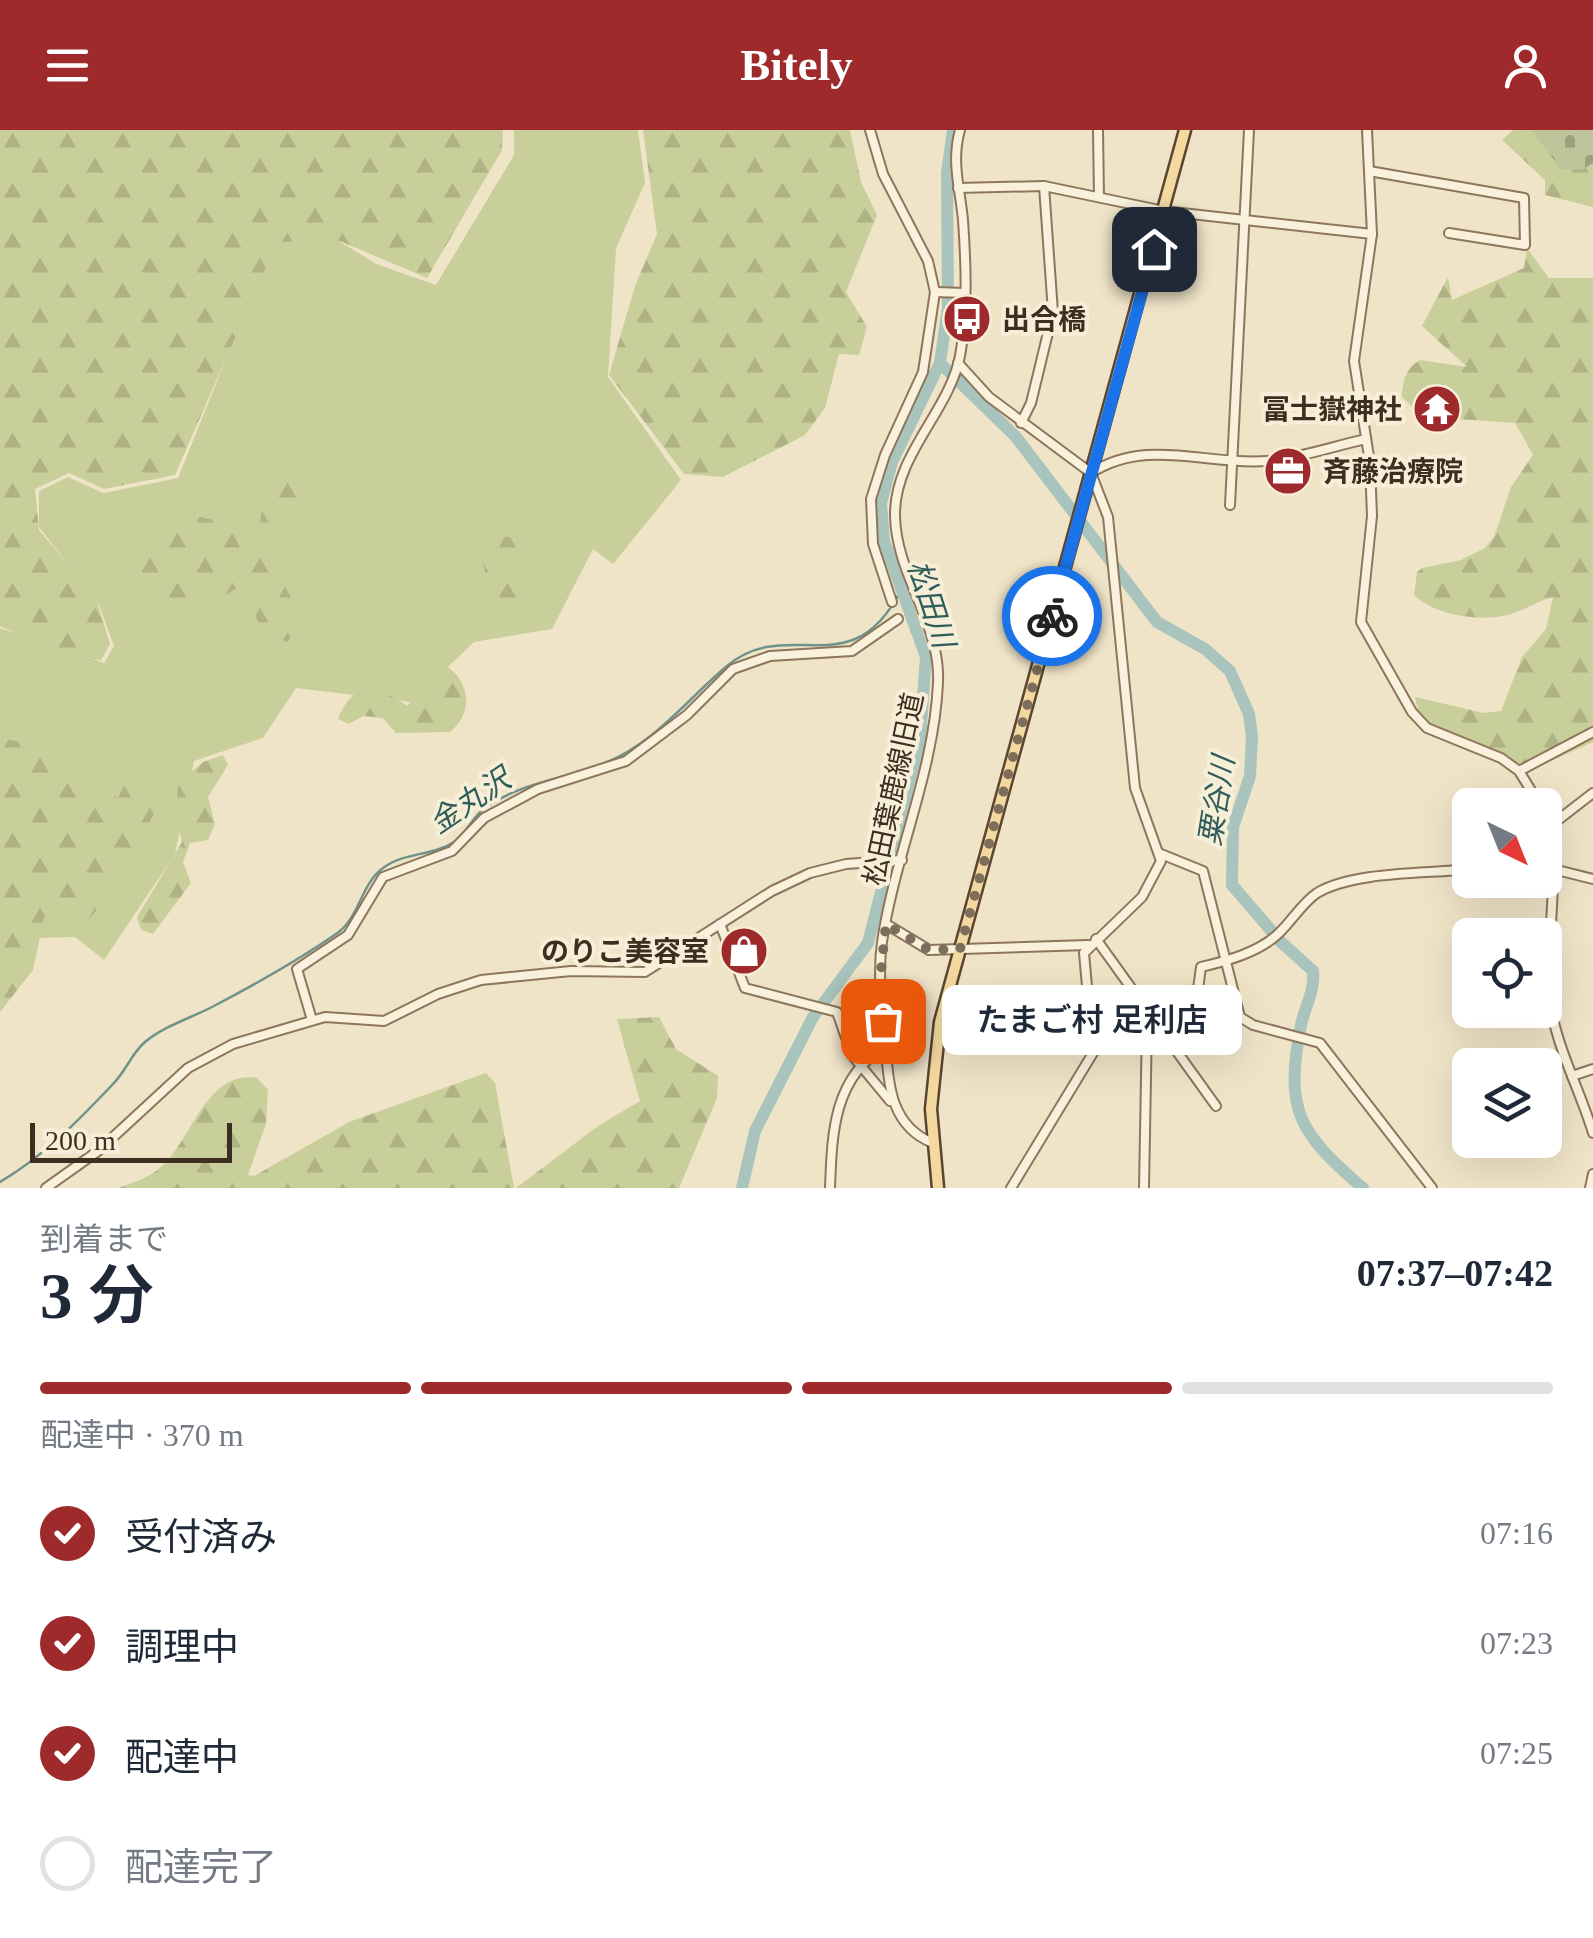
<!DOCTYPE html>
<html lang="ja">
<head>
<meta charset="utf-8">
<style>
	:root { --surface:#fff; --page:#f2f2f3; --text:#1f2937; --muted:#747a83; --line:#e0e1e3; --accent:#9e2a2b }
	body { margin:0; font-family:"Times New Roman","Noto Sans JP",serif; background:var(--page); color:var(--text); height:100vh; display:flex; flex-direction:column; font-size:38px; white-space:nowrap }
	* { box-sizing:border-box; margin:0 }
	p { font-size:32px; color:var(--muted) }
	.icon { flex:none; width:55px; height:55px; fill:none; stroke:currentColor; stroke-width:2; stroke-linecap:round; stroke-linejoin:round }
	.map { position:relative; height:1058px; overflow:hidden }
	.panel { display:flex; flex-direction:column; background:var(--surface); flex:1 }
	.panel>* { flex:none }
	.needle { width:65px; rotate:137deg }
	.controls { position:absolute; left:1452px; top:658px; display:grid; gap:20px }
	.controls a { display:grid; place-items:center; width:110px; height:110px; border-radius:15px; background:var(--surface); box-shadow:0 10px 40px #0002; font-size:50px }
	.scale { position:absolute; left:30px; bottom:25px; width:202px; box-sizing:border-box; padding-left:10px; border:5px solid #3d2e20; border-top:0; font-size:28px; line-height:35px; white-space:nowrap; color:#3d2e20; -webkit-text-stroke:8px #f7eed8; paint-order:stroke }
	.pin { position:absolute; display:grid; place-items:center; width:85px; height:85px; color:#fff; margin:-42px; border-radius:20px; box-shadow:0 5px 15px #0006 }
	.courier { position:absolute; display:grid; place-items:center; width:100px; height:100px; margin:-50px; border:8px solid #1a73e8; border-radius:50%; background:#fff; color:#222; box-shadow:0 2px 12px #0007 }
	.bubble { position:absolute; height:70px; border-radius:15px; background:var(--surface); box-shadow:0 10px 40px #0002; font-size:32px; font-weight:600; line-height:70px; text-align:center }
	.headline em { font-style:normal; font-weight:600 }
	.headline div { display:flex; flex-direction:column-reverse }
	.headline { display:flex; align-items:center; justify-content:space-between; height:170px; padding:0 40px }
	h1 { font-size:65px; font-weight:600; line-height:75px }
	.bar { display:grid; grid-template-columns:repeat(4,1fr); gap:15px 10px; align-content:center; height:120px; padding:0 40px }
	.bar i { height:12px; border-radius:8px; background:var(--line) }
	.bar .active { background:var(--accent) }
	.bar p { grid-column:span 4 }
	ol { padding:0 40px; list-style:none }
	li { display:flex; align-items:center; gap:30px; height:110px }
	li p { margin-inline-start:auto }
	li .icon { padding:10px; border-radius:50%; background:var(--accent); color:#fff; stroke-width:4 }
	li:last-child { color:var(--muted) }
	li i { width:55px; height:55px; border:5px solid var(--line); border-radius:50% }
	header { display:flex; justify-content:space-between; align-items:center; height:130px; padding:0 40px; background:var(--accent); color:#fff; font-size:45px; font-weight:600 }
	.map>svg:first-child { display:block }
	.green { fill:#c9cf9b }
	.forest { fill:url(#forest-firs) }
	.cemetery { fill:url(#cemetery-stones) }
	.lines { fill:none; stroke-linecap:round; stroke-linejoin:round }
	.stream { stroke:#6f938a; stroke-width:2.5 }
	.river { stroke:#a9c4bc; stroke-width:12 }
	.minor-casing { stroke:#8d765c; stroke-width:12 }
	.major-casing { stroke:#5b4430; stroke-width:15 }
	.minor { stroke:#faf1dc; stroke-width:8 }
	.major { stroke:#f3d9a0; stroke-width:10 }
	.done { stroke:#7c6e5b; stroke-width:10; stroke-dasharray:0 18 }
	.route { stroke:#1a73e8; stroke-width:12 }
	.labels { text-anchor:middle; stroke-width:8; stroke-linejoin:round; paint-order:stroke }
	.poi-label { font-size:28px; font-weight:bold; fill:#3d2e20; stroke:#f7eed8; text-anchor:start }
	.street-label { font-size:28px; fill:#3d2e20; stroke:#f7eed8 }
	.water-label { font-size:30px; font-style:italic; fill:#2f5d5a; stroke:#f7eed8 }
</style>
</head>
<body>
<header><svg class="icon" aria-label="menu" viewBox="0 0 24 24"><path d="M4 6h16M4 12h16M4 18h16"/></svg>Bitely<svg class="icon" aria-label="person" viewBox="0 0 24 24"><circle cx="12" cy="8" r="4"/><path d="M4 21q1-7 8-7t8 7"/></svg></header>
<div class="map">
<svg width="1593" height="1058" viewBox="0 0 1593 1058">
	<defs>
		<pattern id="forest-firs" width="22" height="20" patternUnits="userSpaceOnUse" patternTransform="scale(2.5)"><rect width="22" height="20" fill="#c9cf9b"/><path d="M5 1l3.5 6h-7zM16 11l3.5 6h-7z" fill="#aeb285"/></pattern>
		<pattern id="cemetery-stones" width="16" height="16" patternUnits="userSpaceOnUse" patternTransform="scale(2.5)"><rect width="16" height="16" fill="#bfc49a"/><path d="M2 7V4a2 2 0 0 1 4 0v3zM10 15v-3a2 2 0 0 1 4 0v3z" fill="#9ca07d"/></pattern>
	</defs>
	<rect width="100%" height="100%" fill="#f0e4c8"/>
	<polygon class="green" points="514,0 638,0 645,53 616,118 608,247 681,350 613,434 593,419 552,499 474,512 411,572 296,558 263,608 194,631 175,724 104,830 75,807 0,809 0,498 104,533 114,516 99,475 39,397 39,361 68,347 103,363 178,348 275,107 339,111 376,134 436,155 514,25"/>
	<g class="forest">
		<polygon points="0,0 503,0 502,20 427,148 340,111 277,112 175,345 104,359 69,343 35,359 39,400 96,468 110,514 101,530 64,525 0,496"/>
		<polygon points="643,0 850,0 861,52 877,85 846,162 867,197 859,225 839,224 825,278 805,305 723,347 684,344 609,245 635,156 657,104"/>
		<polygon points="1513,0 1593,0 1593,77 1545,65 1545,50 1502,10"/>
		<path d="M1527,118L1549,148H1593V612L1553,630L1521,634L1432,599L1419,583L1415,567L1484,583L1501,581L1522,527L1546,499L1553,467C1538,471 1523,481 1507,485C1480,492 1434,485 1414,465L1417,442L1422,438L1461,430L1485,418L1494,407L1511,357L1533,325L1515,293L1444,288L1417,281L1402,267C1402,252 1406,238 1420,230L1467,237L1422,196L1448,147L1452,170L1524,138Z"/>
		<path d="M297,349L308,363L305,380L285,390L265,421L298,480V499L287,512C261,503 255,492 250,466L237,458L202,479L149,478L125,455V435L133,411L156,400L169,385C213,384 241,393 244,439C267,411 253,381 274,352Z"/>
		<polygon points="503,406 513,408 523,437 530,487 516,505 498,493 479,417"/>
		<path d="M441,533C469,546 476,582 450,602L396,603L383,588L363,586L349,594L338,589C355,548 377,556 408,576L419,555Z"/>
		<polygon points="0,608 32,614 118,668 128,648 137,666 153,642 167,655 123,749 89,789 60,780 48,769 33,840 0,882"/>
		<polygon points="223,625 228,635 208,667 215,694 208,710 190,713 183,732 191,753 153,804 141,800 137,787 182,712 175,683 179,652 203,632"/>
		<polygon points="659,887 676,919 718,946 717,968 679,1058 516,1058 598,996 640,971 617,889"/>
		<path d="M486,943L495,953L514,1058H119C134,1052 149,1048 162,1036C192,1009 207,939 257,948L268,960L266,994L248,1045L254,1046L349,992Z"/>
	</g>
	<polygon class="cemetery" points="1531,0 1593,0 1593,33 1582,40 1561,39"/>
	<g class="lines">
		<path class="stream" d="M0,1052C44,1026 78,991 113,954C126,941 131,924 145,912C164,896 191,888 212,877C254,855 297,831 336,804C360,788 360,755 383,738C404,722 433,726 454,712C467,704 471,688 484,679C520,652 563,650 603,634C656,613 686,570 727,536C789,484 851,558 901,460"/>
		<g class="river">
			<path d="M940,233L1016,307L1157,492L1205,519L1230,541L1249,584L1252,607L1250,646L1233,697L1232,755L1281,812L1313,841C1315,861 1305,876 1301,895C1284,981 1299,1003 1363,1058"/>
			<polyline points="742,1058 755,1001 813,887 868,813 920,609 926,527 884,411 881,373 892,332 940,233 948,177 947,43 953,0"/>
		</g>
		<g class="minor-casing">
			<g id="minor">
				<polyline points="870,0 883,44 928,131 935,162 923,242 885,325 871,369 873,414 892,472"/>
				<polyline points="1098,0 1099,67"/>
				<polyline points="1367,0 1372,104 1354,231 1370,333 1372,386 1361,492 1412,582 1427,598 1501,628 1519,641 1540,675"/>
				<polyline points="1369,41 1524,68 1525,115 1449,103"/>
				<polyline points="958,58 1044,56"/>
				<polyline points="935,162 965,163"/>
				<polyline points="958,233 989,267 1091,343 1108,387 1135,658 1161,731 1142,767 1084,823 1093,923 1011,1058"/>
				<polyline points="1021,293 1031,273 1053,182 1044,56 1164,81 1372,104"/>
				<path d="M1091,343C1147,307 1207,336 1267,331C1300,328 1334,316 1366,309"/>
				<polyline points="1230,375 1249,0"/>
				<polyline points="1519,641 1593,602"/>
				<path d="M1545,686C1563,733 1545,812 1549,863C1553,911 1579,957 1593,1003"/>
				<polyline points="1549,697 1593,663"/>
				<polyline points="1161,724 1203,741 1240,887 1253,895 1320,913 1432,1058"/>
				<polyline points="1549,738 1593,749"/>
				<polyline points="720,794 745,858 837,882 852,925 890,971"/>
				<polyline points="886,794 929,820 1088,815"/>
				<polyline points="1096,809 1216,976"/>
				<path d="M1143,876L1198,859L1201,837C1227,831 1260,822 1279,803C1292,791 1302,773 1317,763C1353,741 1426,744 1470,739"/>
				<polyline points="312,890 297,839 348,805 383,747 452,721 484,688 538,659 626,631 687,585 733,539 770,526 852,521 898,489"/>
				<polyline points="1572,946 1593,939"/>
				<path d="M933,1013C892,997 888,956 886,918C883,883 877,847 882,812C895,725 934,642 938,553C941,493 896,445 895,386C894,325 949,282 960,226C968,182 966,133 963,90C960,58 951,32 960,0"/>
				<polyline points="46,1058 98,1021 188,938 233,914 325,887 384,891 438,864 481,850 571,841 645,842 772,761 810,743 846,734 902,730"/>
				<path d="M830,1058C832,1005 833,947 885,917"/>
				<polyline points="1144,1058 1147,892 1151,887"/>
				<polyline points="1590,1058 1593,1044"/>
			</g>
		</g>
		<g class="major-casing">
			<polyline id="major" points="938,1058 931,979 940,892 1185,0"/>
		</g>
		<use href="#minor" class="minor"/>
		<use href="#major" class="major"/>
	</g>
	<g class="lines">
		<polyline class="done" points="883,891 880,850 886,794 929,820 960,819 1052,486"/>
		<polyline class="route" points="1052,486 1154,119"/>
	</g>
	<defs>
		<g id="bus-disc" transform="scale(2.5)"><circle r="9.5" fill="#9e2a2b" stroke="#f7eed8"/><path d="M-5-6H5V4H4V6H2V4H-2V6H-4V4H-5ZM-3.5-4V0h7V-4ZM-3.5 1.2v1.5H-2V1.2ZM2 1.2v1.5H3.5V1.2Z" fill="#fff"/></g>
		<g id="temple-disc" transform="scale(2.5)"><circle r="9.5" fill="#9e2a2b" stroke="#f7eed8"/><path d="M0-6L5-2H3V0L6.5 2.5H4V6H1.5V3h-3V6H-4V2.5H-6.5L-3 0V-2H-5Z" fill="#fff"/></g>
		<g id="office-disc" transform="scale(2.5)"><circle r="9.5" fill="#9e2a2b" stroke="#f7eed8"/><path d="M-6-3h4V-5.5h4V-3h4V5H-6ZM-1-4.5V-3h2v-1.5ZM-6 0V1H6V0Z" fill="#fff"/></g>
		<g id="shop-disc" transform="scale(2.5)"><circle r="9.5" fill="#9e2a2b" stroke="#f7eed8"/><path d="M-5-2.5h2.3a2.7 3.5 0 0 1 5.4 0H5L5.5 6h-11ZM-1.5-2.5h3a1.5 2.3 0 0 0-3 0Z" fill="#fff"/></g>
	</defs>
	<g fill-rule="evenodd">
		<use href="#bus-disc" x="967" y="189"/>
		<use href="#temple-disc" x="1437" y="279"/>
		<use href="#office-disc" x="1288" y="341"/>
		<use href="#shop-disc" x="744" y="821"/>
	</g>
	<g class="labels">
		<g class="poi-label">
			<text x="1002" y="199">出合橋</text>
			<text x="1402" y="289" text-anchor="end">冨士嶽神社</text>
			<text x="1323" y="351">斉藤治療院</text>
			<text x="709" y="831" text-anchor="end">のりこ美容室</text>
		</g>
		<g class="street-label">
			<text transform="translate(893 659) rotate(-78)" y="10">松田葉鹿線旧道</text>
		</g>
		<g class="water-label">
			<text transform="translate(931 474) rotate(72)" y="10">松田川</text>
			<text transform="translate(470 671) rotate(-34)" y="10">金丸沢</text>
			<text transform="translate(1217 671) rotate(-81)" y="10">粟谷川</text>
		</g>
	</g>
</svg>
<div class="controls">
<a><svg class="needle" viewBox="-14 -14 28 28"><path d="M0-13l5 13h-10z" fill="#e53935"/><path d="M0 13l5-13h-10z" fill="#747a83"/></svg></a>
<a><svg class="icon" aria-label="locate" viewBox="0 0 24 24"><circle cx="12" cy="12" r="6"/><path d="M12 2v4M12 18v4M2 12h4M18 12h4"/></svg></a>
<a><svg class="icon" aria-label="layers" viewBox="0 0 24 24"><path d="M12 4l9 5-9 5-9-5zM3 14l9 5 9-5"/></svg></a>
</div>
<div class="scale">200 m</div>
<div class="pin" style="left:883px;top:891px;background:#ea580c"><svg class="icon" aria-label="bag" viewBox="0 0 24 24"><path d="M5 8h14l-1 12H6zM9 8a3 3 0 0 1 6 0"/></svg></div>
<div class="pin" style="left:1154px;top:119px;background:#1f2937"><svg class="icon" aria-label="home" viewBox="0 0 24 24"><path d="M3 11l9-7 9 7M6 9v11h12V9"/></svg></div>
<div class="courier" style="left:1052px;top:486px"><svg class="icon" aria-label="bike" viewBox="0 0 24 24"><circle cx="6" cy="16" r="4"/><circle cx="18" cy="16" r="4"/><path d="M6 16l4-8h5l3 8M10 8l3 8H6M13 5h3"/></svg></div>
<div class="bubble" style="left:942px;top:855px;width:300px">たまご村 足利店</div>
</div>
<section class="panel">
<div class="headline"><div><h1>3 分</h1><p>到着まで</p></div><em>07:37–07:42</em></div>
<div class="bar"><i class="active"></i><i class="active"></i><i class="active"></i><i></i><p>配達中 · 370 m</p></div>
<ol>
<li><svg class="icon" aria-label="check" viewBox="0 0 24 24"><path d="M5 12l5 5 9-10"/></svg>受付済み<p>07:16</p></li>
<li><svg class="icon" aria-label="check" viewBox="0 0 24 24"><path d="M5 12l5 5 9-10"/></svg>調理中<p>07:23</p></li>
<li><svg class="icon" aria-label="check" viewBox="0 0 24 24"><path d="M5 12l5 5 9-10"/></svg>配達中<p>07:25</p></li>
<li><i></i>配達完了</li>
</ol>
</section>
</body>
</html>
